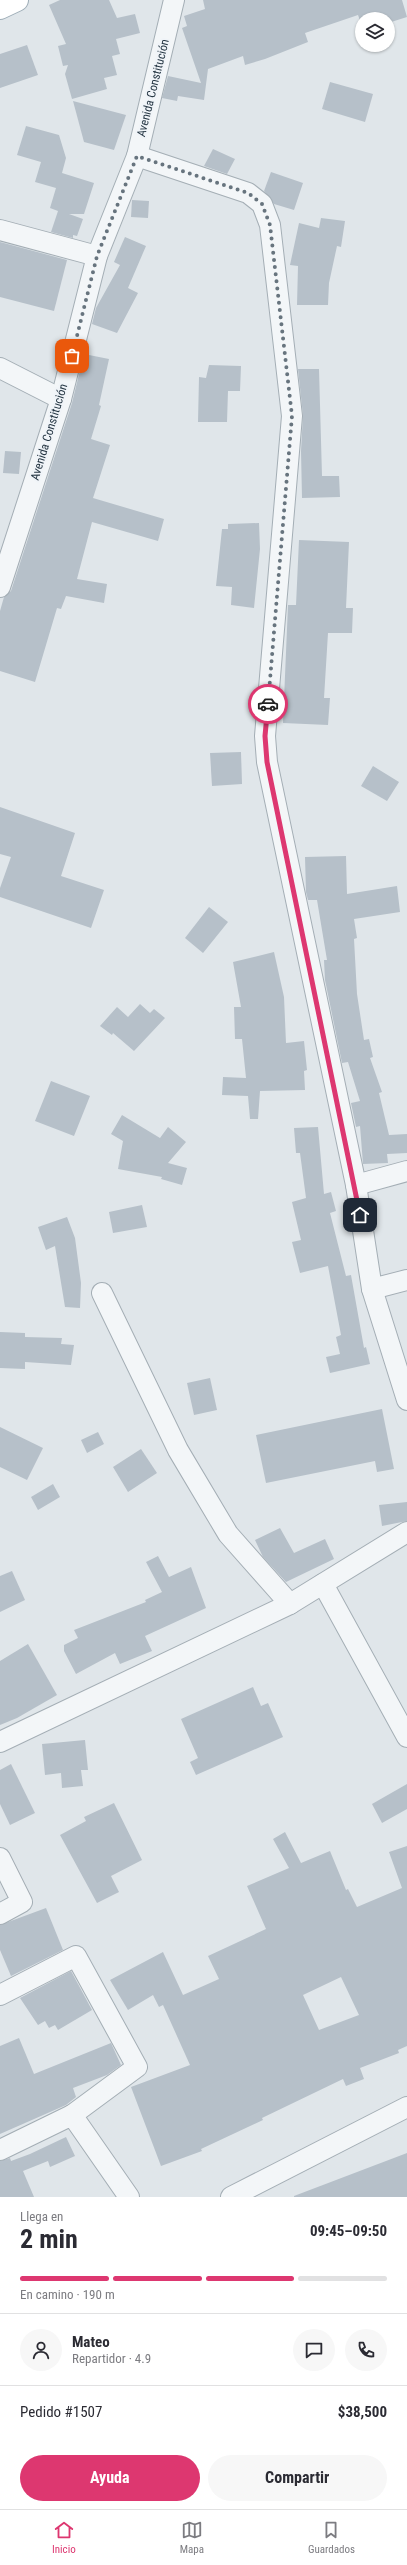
<!DOCTYPE html>
<html lang="es">
<head>
<meta charset="utf-8">
<style>
	:root { --surface:#fff; --page:#f7f7f7; --text:#2b2b33; --muted:#7c7c81; --line:#e1e1e2; --accent:#dd3770 }
	body { margin:0; font-family:"Roboto Condensed",sans-serif; background:var(--page); color:var(--text); height:100vh; display:flex; flex-direction:column; font-size:15px; white-space:nowrap }
	* { box-sizing:border-box; margin:0 }
	p { font-size:13px; color:var(--muted) }
	.icon { flex:none; width:22px; height:22px; fill:none; stroke:currentColor; stroke-width:2; stroke-linecap:round; stroke-linejoin:round }
	.map { position:relative; height:2197px; overflow:hidden }
	.drawer { display:flex; flex-direction:column; background:var(--surface); flex:1 }
	.drawer>* { flex:none }
	.tools { position:absolute; left:355px; top:12px; display:grid; gap:8px }
	.tools a { display:grid; place-items:center; width:40px; height:40px; border-radius:50%; background:var(--surface); box-shadow:0 1px 3px #0004; font-size:20px }
	.pin { position:absolute; display:grid; place-items:center; width:34px; height:34px; color:#fff; margin:-17px; border-radius:8px; box-shadow:0 2px 6px #0006 }
	.courier { position:absolute; display:grid; place-items:center; width:40px; height:40px; margin:-20px; border:3px solid #dd3770; border-radius:50%; background:#fff; color:#222; box-shadow:0 1px 5px #0007 }
	.head em { font-style:normal; font-weight:700 }
	.head div { display:flex; flex-direction:column-reverse }
	.head { display:flex; align-items:center; justify-content:space-between; height:68px; padding:0 20px }
	h1 { font-size:26px; font-weight:700; line-height:30px }
	.bar { display:grid; grid-template-columns:repeat(4,1fr); gap:6px 4px; align-content:center; height:48px; padding:0 20px }
	.bar i { height:5px; border-radius:3px; background:var(--line) }
	.bar .selected { background:var(--accent) }
	.bar p { grid-column:span 4 }
	.line { display:flex; align-items:center; gap:10px; padding:0 20px; border-top:1px solid var(--line) }
	.line div { flex:1 }
	.round { display:grid; place-items:center; flex:none; width:42px; height:42px; border-radius:21px; background:var(--page) }
	.primary-button { display:flex; gap:8px; margin-top:auto; padding:8px 20px }
	.primary-button a { flex:1; height:46px; border-radius:24px; background:var(--accent); color:#fff; font-size:16px; font-weight:700; line-height:46px; text-align:center }
	.primary-button a+a { background:var(--page); color:var(--text) }
	.tab-bar { display:flex; justify-content:space-around; align-items:center; height:56px; border-top:1px solid var(--line); background:var(--surface); font-size:11px; color:var(--muted) }
	.tab-bar a { display:grid; justify-items:center; gap:2px }
	.tab-bar .selected { color:var(--accent) }
	.map>svg:first-child { display:block }
	.building { fill:#b6c0c9; fill-rule:evenodd }
	.lines { fill:none; stroke-linecap:round; stroke-linejoin:round }
	.minor-casing { stroke:#a4aeb5; stroke-width:22 }
	.major-casing { stroke:#9eadb7; stroke-width:24 }
	.minor { stroke:#f3f6f8; stroke-width:20 }
	.major { stroke:#fff; stroke-width:22 }
	.done { stroke:#67747e; stroke-width:4; stroke-dasharray:0 7.2 }
	.route { stroke:#dd3770; stroke-width:5 }
	.labels { text-anchor:middle; stroke-width:4; stroke-linejoin:round; paint-order:stroke }
	.street-label { font-size:12px; fill:#263744; stroke:#f0f4f8 }
</style>
</head>
<body>
<div class="map">
<svg width="407" height="2197" viewBox="0 0 407 2197">
	<rect width="100%" height="100%" fill="#e0e6ea"/>
	<g class="building">
		<polygon points="60,0 109,0 117,18 135,14 140,33 116,39 120,54 112,56 117,75 104,78 107,89 72,99 65,74 68,65 63,66 58,46 66,44 49,5"/>
		<polygon points="203,0 402,0 407,17 388,23 388,19 362,19 362,26 358,15 305,33 308,42 265,59 245,65 243,56 208,69 204,100 178,96 177,101 162,98 168,76 201,83 182,28 187,26 184,16 205,9"/>
		<polygon points="27,45 38,75 0,88 0,54"/>
		<polygon points="330,82 373,94 365,122 322,109"/>
		<polygon points="73,101 126,115 114,150 84,142"/>
		<polygon points="26,126 59,135 66,158 62,173 94,183 84,214 69,214 83,219 77,236 73,235 73,238 51,232 58,211 50,208 56,188 35,182 41,162 17,155"/>
		<polygon points="213,149 235,159 227,174 204,166"/>
		<polygon points="271,172 303,183 294,210 274,204 264,191"/>
		<polygon points="132,200 149,201 148,218 131,217"/>
		<polygon points="321,218 345,221 341,247 337,246 329,283 328,305 297,305 298,266 290,265 299,223 319,228"/>
		<polygon points="125,237 146,246 128,288 138,293 117,333 92,324 96,308 120,265 114,262"/>
		<polygon points="0,242 67,260 54,311 0,297"/>
		<polygon points="84,354 109,359 99,405 101,406 91,439 110,445 93,498 164,519 158,541 92,522 77,579 107,584 104,603 66,596 61,609 57,608 35,682 0,671 0,611 4,597 11,591 72,403"/>
		<polygon points="209,365 241,366 240,391 228,391 227,422 198,422 199,377 206,378"/>
		<polygon points="298,369 319,369 322,476 339,476 340,497 302,498 301,451 303,415"/>
		<polygon points="5,451 21,452 19,474 3,473"/>
		<polygon points="259,523 260,549 254,608 231,605 232,587 216,586 222,529 228,529 228,524"/>
		<polygon points="299,540 349,542 346,608 353,608 352,633 328,633 324,698 330,698 328,725 283,723 288,605 296,605"/>
		<polygon points="241,752 242,784 212,786 210,753"/>
		<polygon points="373,766 399,782 387,801 361,786"/>
		<polygon points="0,807 75,833 61,876 104,890 91,928 0,897 0,888 11,857 0,854"/>
		<polygon points="346,856 347,894 397,886 400,912 354,919 357,938 354,939 357,994 364,1040 369,1039 373,1057 370,1058 382,1092 379,1093 389,1135 407,1134 407,1153 387,1154 388,1163 363,1164 360,1126 356,1127 351,1103 360,1101 348,1062 342,1063 325,980 324,960 327,960 317,900 308,900 306,892 305,857"/>
		<polygon points="209,907 228,922 203,953 185,938"/>
		<polygon points="274,952 284,997 286,1043 304,1041 307,1070 304,1071 305,1090 260,1091 258,1119 250,1119 248,1096 222,1095 223,1077 246,1078 242,1039 235,1039 234,1007 241,1007 233,962"/>
		<polygon points="140,1004 150,1013 154,1009 165,1018 134,1051 113,1033 112,1035 100,1026 117,1007 128,1017"/>
		<polygon points="51,1081 90,1096 74,1136 35,1121"/>
		<polygon points="122,1115 160,1138 168,1127 186,1142 168,1163 187,1168 182,1185 161,1179 162,1177 118,1169 123,1141 111,1134"/>
		<polygon points="318,1127 324,1194 331,1192 336,1211 330,1213 346,1276 351,1275 364,1348 366,1347 370,1364 330,1373 326,1357 340,1354 336,1337 341,1335 328,1266 300,1273 292,1242 301,1240 292,1202 306,1198 300,1153 296,1153 294,1128"/>
		<polygon points="142,1205 147,1227 113,1233 109,1212"/>
		<polygon points="67,1217 75,1238 81,1283 80,1308 65,1307 55,1246 46,1250 38,1227"/>
		<polygon points="0,1332 25,1333 25,1337 62,1338 61,1344 74,1345 71,1365 25,1362 25,1369 0,1368"/>
		<polygon points="210,1378 217,1410 194,1415 187,1383"/>
		<polygon points="382,1409 394,1469 377,1472 375,1461 266,1483 256,1435"/>
		<polygon points="0,1427 43,1448 27,1480 0,1467"/>
		<polygon points="98,1432 104,1444 87,1453 81,1440"/>
		<polygon points="141,1449 157,1473 128,1492 113,1467"/>
		<polygon points="53,1484 60,1497 38,1510 31,1497"/>
		<polygon points="407,1502 407,1521 382,1526 379,1505"/>
		<polygon points="280,1528 294,1553 325,1539 334,1559 286,1582 263,1557 255,1540"/>
		<polygon points="158,1556 169,1577 191,1567 206,1608 145,1636 152,1651 120,1664 115,1653 76,1674 64,1651 64,1645 78,1638 74,1630 146,1602 145,1600 162,1592 146,1562"/>
		<polygon points="12,1571 25,1600 0,1612 0,1576"/>
		<polygon points="28,1644 57,1695 17,1718 0,1725 0,1661"/>
		<polygon points="253,1687 261,1706 268,1703 283,1737 196,1775 190,1762 198,1758 181,1719"/>
		<polygon points="85,1740 88,1770 81,1770 83,1786 62,1788 61,1773 45,1775 42,1744"/>
		<polygon points="11,1764 35,1813 10,1825 0,1804 0,1770"/>
		<polygon points="407,1784 407,1809 382,1823 372,1804"/>
		<polygon points="114,1803 142,1860 111,1876 119,1892 97,1903 60,1835 86,1821 84,1817"/>
		<path d="M285,1832L301,1863L330,1851L346,1890L348,1889L357,1907L402,1888L389,1852L407,1846V2046L398,2050L399,2053L360,2068L364,2079L346,2086L343,2079L262,2118L263,2120L201,2149L202,2151L161,2166L131,2087L190,2065L163,2005L159,2007L153,1995L128,2010L110,1980L163,1952L183,1995L219,1979L208,1956L266,1929L247,1886L289,1868L273,1839ZM341,1977L359,2015L319,2030L303,1995Z"/>
		<polygon points="46,1908 63,1950 11,1976 0,1950 0,1925"/>
		<polygon points="71,1971 92,2010 58,2030 55,2025 49,2028 45,2021 38,2025 20,1998"/>
		<polygon points="19,2038 34,2074 111,2043 121,2065 107,2075 73,2088 76,2097 66,2105 0,2134 0,2046"/>
		<polygon points="66,2137 75,2156 50,2167 48,2161 23,2171 34,2197 0,2197 0,2161 10,2158 11,2161 30,2154"/>
		<polygon points="407,2153 407,2197 294,2197 294,2196"/>
	</g>
	<g class="lines">
		<g class="minor-casing">
			<g id="minor">
				<polyline points="137,156 248,193 262,204 270,225 292,416 265,736 267,762 356,1185 372,1289 407,1400"/>
				<polyline points="0,230 97,256"/>
				<polyline points="0,368 61,399"/>
				<polyline points="0,587 61,399 97,256 137,156 174,0"/>
				<polyline points="356,1185 407,1171"/>
				<polyline points="372,1289 407,1280"/>
				<polyline points="102,1293 178,1450 228,1534 290,1604"/>
				<polyline points="323,1584 407,1737"/>
				<polyline points="0,1742 290,1604 407,1532"/>
				<polyline points="0,1858 22,1902 0,1914"/>
				<polyline points="0,1995 76,1956 137,2067 72,2115"/>
				<polyline points="0,2150 72,2115 129,2197"/>
				<polyline points="231,2197 407,2107"/>
			</g>
		</g>
		<g class="major-casing">
			<polyline id="major" points="0,8 17,0"/>
		</g>
		<use href="#minor" class="minor"/>
		<use href="#major" class="major"/>
	</g>
	<g class="lines">
		<polyline class="done" points="72,356 97,256 137,156 248,193 262,204 270,225 292,416 268,704"/>
		<polyline class="route" points="268,704 265,736 267,762 360,1215"/>
	</g>
	<g class="labels">
		<g class="street-label">
			<text transform="translate(153 88) rotate(-76)" y="4">Avenida Constitución</text>
			<text transform="translate(49 432) rotate(-73)" y="4">Avenida Constitución</text>
		</g>
	</g>
</svg>
<div class="tools">
<a><svg class="icon" aria-label="layers" viewBox="0 0 24 24"><path d="M12 4l9 5-9 5-9-5zM3 14l9 5 9-5"/></svg></a>
</div>
<div class="pin" style="left:72px;top:356px;background:#ea580c"><svg class="icon" aria-label="bag" viewBox="0 0 24 24"><path d="M5 8h14l-1 12H6zM9 8a3 3 0 0 1 6 0"/></svg></div>
<div class="pin" style="left:360px;top:1215px;background:#1f2937"><svg class="icon" aria-label="home" viewBox="0 0 24 24"><path d="M3 11l9-7 9 7M6 9v11h12V9"/></svg></div>
<div class="courier" style="left:268px;top:704px"><svg class="icon" aria-label="car" viewBox="0 0 24 24"><path d="M5 17H2v-5l4-1 3-4h7l3 4 3 1v5h-3M9 17h6M6 11h13"/><circle cx="7" cy="17" r="2"/><circle cx="17" cy="17" r="2"/></svg></div>
</div>
<section class="drawer">
<div class="head"><div><h1>2 min</h1><p>Llega en</p></div><em>09:45–09:50</em></div>
<div class="bar"><i class="selected"></i><i class="selected"></i><i class="selected"></i><i></i><p>En camino · 190 m</p></div>
<div class="line" style="height:72px"><a class="round"><svg class="icon" aria-label="person" viewBox="0 0 24 24"><circle cx="12" cy="8" r="4"/><path d="M4 21q1-7 8-7t8 7"/></svg></a><div><b>Mateo</b><p>Repartidor · 4.9</p></div><a class="round"><svg class="icon" aria-label="chat" viewBox="0 0 24 24"><path d="M4 5h16v11H9l-5 4z"/></svg></a><a class="round"><svg class="icon" aria-label="phone" viewBox="0 0 24 24"><path d="M5 4h4l2 5-3 2q2 4 5 5l2-3 5 2v4C11 20 4 13 5 4z"/></svg></a></div>
<div class="line" style="height:52px"><div>Pedido #1507</div><b>$38,500</b></div>
<div class="primary-button"><a>Ayuda</a><a>Compartir</a></div>
</section>
<nav class="tab-bar">
<a class="selected"><svg class="icon" aria-label="home" viewBox="0 0 24 24"><path d="M3 11l9-7 9 7M6 9v11h12V9"/></svg>Inicio</a>
<a><svg class="icon" aria-label="map" viewBox="0 0 24 24"><path d="M3 6l6-2 6 2 6-2v14l-6 2-6-2-6 2zM9 4v14M15 6v14"/></svg>Mapa</a>
<a><svg class="icon" aria-label="saved" viewBox="0 0 24 24"><path d="M7 4h10v16l-5-4-5 4z"/></svg>Guardados</a>
</nav>
</body>
</html>
